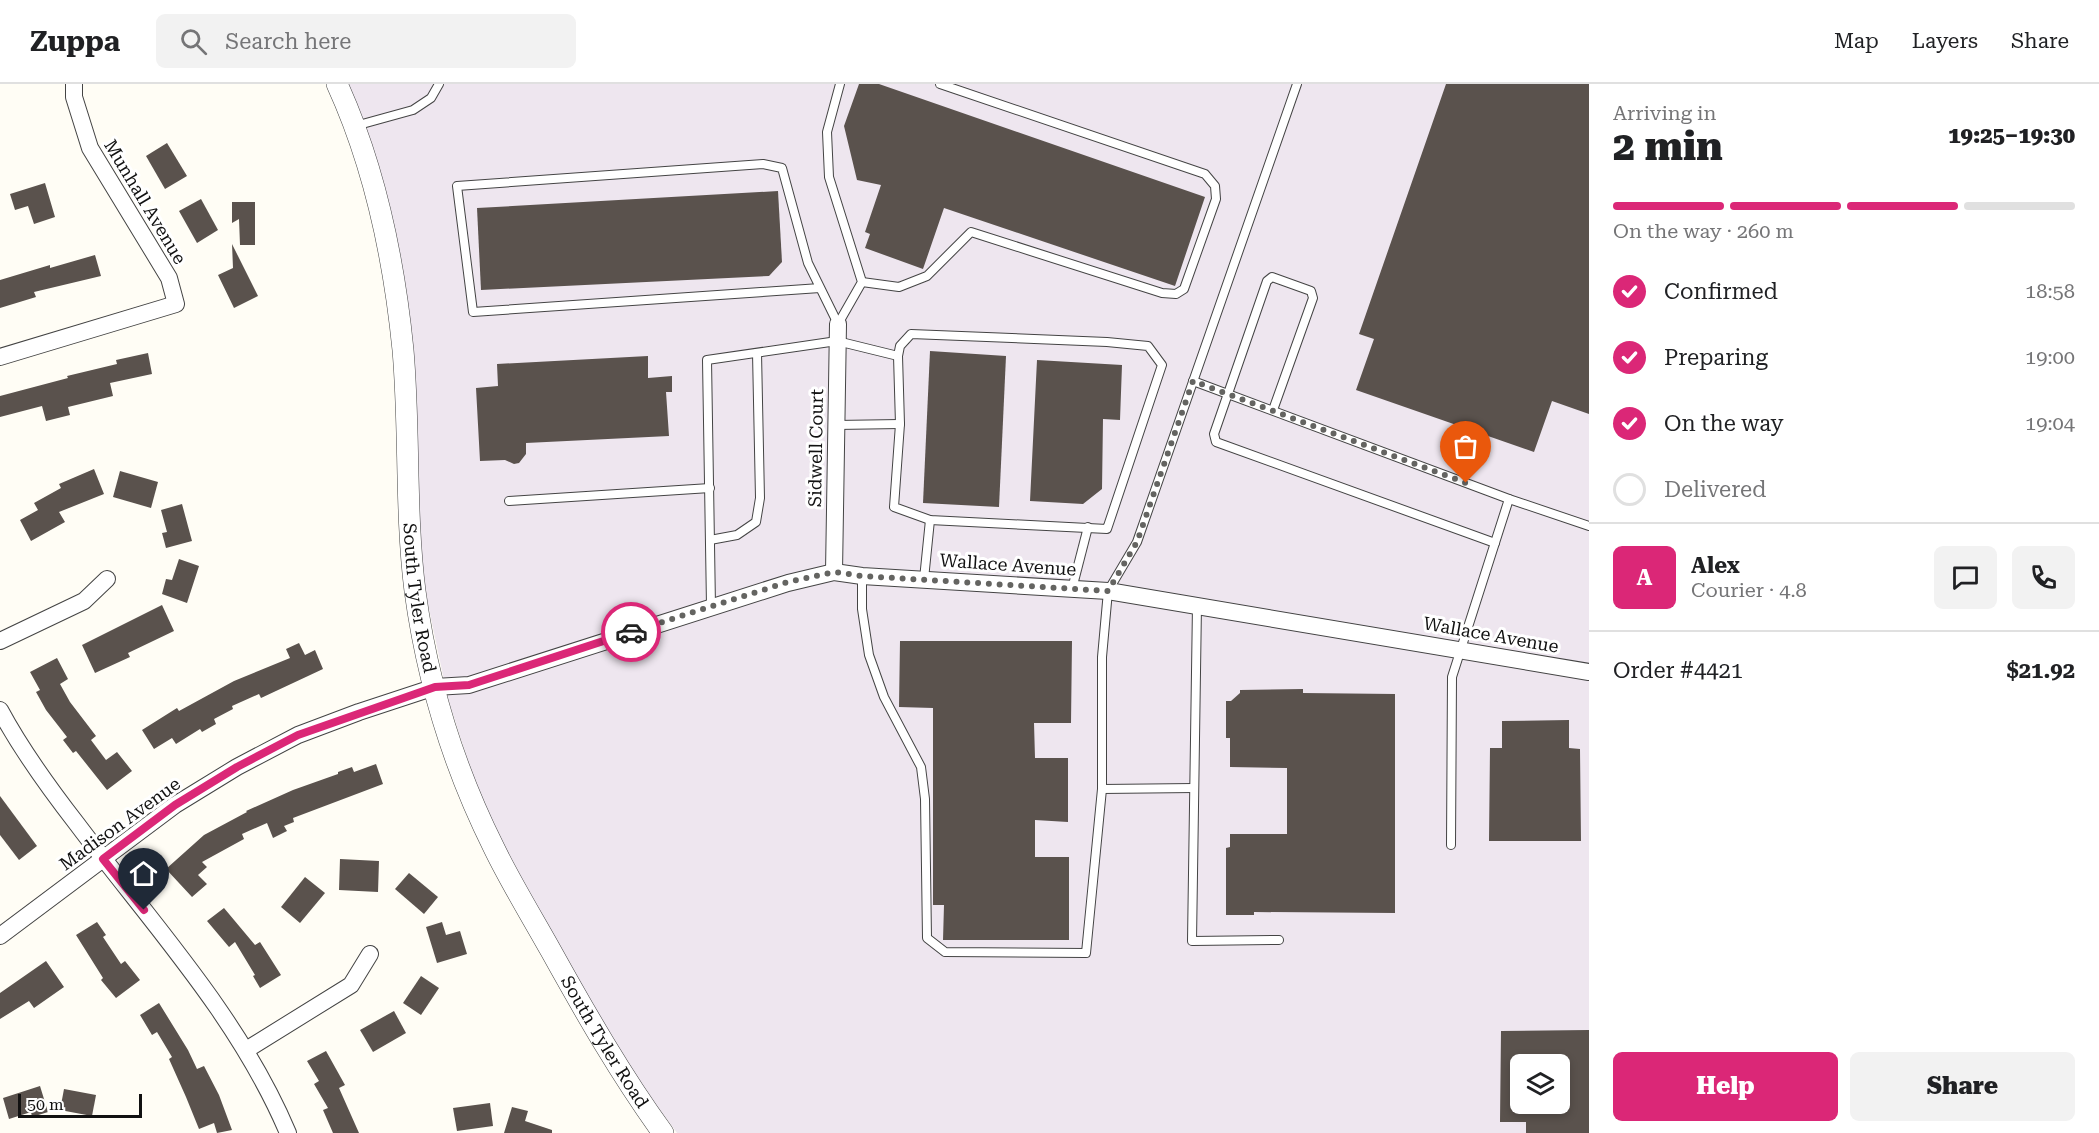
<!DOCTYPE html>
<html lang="en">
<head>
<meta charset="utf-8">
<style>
	:root { --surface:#fff; --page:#f2f2f2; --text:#202124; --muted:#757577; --line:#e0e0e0; --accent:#db2777 }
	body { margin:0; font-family:"Roboto Serif",serif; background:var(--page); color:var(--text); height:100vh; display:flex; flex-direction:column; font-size:22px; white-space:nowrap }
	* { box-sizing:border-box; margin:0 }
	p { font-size:20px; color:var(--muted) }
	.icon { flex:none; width:33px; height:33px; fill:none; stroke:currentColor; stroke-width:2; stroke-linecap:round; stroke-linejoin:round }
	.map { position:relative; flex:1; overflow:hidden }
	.details { display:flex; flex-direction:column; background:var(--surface); width:510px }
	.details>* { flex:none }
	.buttons { position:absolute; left:1510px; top:970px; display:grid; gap:12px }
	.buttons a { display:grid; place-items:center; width:60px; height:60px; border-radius:9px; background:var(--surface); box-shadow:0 3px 9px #0003; font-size:30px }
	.scale { position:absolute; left:18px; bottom:15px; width:124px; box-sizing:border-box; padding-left:6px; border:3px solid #111; border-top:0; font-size:16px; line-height:21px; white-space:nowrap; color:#111; -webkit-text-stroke:4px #fff; paint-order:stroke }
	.pin { position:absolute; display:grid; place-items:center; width:51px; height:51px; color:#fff; margin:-62px -26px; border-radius:50% 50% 50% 0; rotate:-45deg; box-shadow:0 0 6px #0007 }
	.pin .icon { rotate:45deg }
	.courier { position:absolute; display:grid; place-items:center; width:60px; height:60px; margin:-30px; border:4px solid #db2777; border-radius:50%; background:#fff; color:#222; box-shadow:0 2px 8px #0007 }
	.overview em { font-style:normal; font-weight:800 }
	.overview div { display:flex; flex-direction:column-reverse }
	.overview { display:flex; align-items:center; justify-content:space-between; height:102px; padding:0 24px }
	h1 { font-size:39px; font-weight:800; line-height:45px }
	.bar { display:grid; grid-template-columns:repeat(4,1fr); gap:9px 6px; align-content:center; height:72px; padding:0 24px }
	.bar i { height:8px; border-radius:4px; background:var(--line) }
	.bar .active { background:var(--accent) }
	.bar p { grid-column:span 4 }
	.line { display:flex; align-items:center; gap:15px; padding:0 24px; border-top:2px solid var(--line) }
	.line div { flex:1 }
	.round { display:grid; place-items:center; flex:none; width:63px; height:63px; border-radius:9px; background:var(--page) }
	ol { padding:0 24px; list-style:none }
	li { display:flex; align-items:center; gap:18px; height:66px }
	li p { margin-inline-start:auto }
	li .icon { padding:6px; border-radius:50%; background:var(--accent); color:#fff; stroke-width:4 }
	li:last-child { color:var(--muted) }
	li i { width:33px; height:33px; border:3px solid var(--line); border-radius:50% }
	.button { display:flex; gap:12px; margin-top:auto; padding:12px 24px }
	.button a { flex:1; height:69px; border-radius:9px; background:var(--accent); color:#fff; font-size:24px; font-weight:800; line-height:69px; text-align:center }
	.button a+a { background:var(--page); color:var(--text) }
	header { display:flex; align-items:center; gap:36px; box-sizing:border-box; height:84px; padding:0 30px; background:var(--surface); border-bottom:2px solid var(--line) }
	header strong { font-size:28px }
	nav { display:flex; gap:33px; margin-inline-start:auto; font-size:21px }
	.search { width:420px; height:54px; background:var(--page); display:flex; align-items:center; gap:15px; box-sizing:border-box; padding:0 21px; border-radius:9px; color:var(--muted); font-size:22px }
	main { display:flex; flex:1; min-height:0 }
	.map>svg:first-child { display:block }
	.industrial { fill:#eee6ef; fill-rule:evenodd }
	.building { fill:#5a524d; fill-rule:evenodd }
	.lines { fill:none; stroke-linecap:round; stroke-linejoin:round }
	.service-casing { stroke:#444; stroke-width:10 }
	.minor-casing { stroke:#444; stroke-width:18 }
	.tertiary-casing { stroke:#444; stroke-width:22 }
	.service { stroke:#fff; stroke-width:8 }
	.minor { stroke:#fff; stroke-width:16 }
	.tertiary { stroke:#fff; stroke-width:21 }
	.done { stroke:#646461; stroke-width:6; stroke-dasharray:0 10.8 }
	.route { stroke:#db2777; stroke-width:8 }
	.labels { text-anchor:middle; stroke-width:6; stroke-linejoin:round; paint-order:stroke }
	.street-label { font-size:18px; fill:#111; stroke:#fff }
</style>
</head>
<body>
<header>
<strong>Zuppa</strong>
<div class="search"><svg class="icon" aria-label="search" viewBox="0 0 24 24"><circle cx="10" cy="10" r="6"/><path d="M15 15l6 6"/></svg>Search here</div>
<nav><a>Map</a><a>Layers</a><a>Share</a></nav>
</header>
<main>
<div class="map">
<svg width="1589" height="1049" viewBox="0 0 1589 1049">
	<rect width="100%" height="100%" fill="#fffdf5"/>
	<path class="industrial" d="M342,0H1589V1049H677L615,965L485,730L448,615L421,487L414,321ZM1521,981H1560V1020H1521Z"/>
	<g class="building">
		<polygon points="859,0 879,0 1205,113 1175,202 944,124 923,185 865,164 870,150 865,148 881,101 857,96 844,42"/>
		<polygon points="1446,0 1589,0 1589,330 1552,317 1534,368 1356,306 1374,255 1359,250"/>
		<polygon points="167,59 187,92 165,105 146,72"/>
		<polygon points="45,99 55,133 34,140 28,122 15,126 10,110"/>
		<polygon points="778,107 782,178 769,192 481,206 477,124"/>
		<polygon points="201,115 218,146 197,159 179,127"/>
		<polygon points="232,118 255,118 255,161 240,161 239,135 232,139"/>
		<polygon points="232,160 258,212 234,224 218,191 233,184"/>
		<polygon points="95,171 101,192 34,208 36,213 0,224 0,196 50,181 50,184"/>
		<polygon points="930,267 1006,272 999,423 923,419"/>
		<polygon points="148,269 152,290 110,299 113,312 68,323 70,331 46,337 42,322 0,333 0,312 68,294 67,292 117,280 116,276"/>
		<polygon points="648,272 648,294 672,292 672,308 666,308 669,352 526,359 526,370 519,379 514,380 505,376 480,377 476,304 498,302 497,280"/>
		<polygon points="1037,276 1122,281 1120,336 1103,335 1102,405 1083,420 1030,417"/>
		<polygon points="94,385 104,410 59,428 65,438 31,457 20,436 38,426 34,419 61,404 59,400"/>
		<polygon points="120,387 158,398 151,424 113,413"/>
		<polygon points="182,420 192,457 166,464 162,449 167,448 161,426"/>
		<polygon points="179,475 199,482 187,519 162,510 166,495 172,496"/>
		<polygon points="162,521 174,547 128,569 130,573 95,589 82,561"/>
		<polygon points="900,557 1072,557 1071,639 1034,639 1035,674 1068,674 1068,738 1035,736 1035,773 1069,773 1069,856 943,856 944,821 933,821 933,624 899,623"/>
		<polygon points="299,559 305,571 315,566 323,585 261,614 259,610 232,622 233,625 214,635 216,640 202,648 200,645 176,660 172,654 154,665 142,646 177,624 179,627 234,597 290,574 286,565"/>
		<polygon points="57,574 68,595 60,600 70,618 96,652 91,656 106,676 117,668 132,687 107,706 76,667 73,669 63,656 67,653 46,626 36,608 40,606 30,588"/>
		<polygon points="1303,605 1303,609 1395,610 1395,829 1254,828 1254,831 1226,831 1226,764 1230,763 1230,750 1287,750 1287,684 1230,683 1230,654 1226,654 1226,617 1231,617 1240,609 1240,606"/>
		<polygon points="1569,636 1569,664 1580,665 1581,757 1489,757 1490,664 1502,664 1502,637"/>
		<polygon points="376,680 383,700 293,734 294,738 284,742 287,747 273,754 267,739 242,750 244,755 202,778 207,783 198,791 207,800 192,813 166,785 204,751 247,728 246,727 293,706 338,690 338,688 352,683 354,688"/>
		<polygon points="0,712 37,762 19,776 0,751"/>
		<polygon points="340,775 379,777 378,808 339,806"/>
		<polygon points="409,789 438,813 424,830 395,805"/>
		<polygon points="305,793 325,809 300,839 281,823"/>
		<polygon points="224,824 255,861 260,858 281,891 260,904 253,892 255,891 235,858 229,863 207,837"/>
		<polygon points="97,838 106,851 103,853 121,880 125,877 140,896 116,914 101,896 103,894 76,851"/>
		<polygon points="442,838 446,851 460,847 467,870 437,879 426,843"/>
		<polygon points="46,877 64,903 34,924 29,917 0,935 0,909"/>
		<polygon points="421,892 439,904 421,931 403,919"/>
		<polygon points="159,919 188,966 197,985 204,982 219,1011 232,1046 217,1049 214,1039 199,1045 186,1013 169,975 172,973 157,948 152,951 140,931"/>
		<polygon points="394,927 406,949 373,968 360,946"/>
		<path d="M1589,946V1049H1526V1038H1500L1501,947ZM1521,981H1560V1020H1521Z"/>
		<polygon points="326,967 345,1001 339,1004 359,1049 333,1049 323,1026 328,1024 314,1000 319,997 307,977"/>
		<polygon points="40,1002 48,1028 32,1033 31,1028 9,1035 3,1014"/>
		<polygon points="64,1005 96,1011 92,1032 60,1026"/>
		<polygon points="490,1019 493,1042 457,1047 453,1024"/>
		<polygon points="512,1023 528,1027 525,1037 552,1046 552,1049 504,1049"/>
	</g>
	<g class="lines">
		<g class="service-casing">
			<g id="service">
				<polyline points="355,42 413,26 431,14 439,0"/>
				<polyline points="862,198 899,203 927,192 971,148 1162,209 1176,210 1184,205 1216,115 1215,102 1205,90 940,0"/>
				<polyline points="820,204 473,228 457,102 763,80 782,84 808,179 838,240"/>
				<polyline points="838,240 862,198 829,93 827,48 840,0"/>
				<polygon points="911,250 1107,258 1148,262 1162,281 1107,445 930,436 894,423 900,340 898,272 900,262"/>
				<polyline points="1193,297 1509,415 1452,593 1451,761"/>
				<polyline points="1273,326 1313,214 1311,207 1272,193 1267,197 1214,350 1216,358 1495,459"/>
				<polyline points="836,341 900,340"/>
				<polyline points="1509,415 1589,442"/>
				<polyline points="509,417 710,404"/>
				<polyline points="710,456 737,451 756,438 760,414 757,269"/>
				<polyline points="862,492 862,525 869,571 884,613 921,683 925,715 927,854 945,868 1086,869 1102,705"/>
				<polyline points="924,495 930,436"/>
				<polyline points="1072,505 1088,443"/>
				<polyline points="1197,521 1192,857 1279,856"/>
				<polyline points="711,522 707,276 837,257 898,272"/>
				<polyline points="1194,704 1102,705 1102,573 1108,507 1137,458 1297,0"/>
			</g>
		</g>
		<g class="minor-casing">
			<g id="minor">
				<polyline points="0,273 176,220 169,194 90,64 74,13 74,0"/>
				<polyline points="834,488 838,240"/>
				<polyline points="0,557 84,517 107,495"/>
				<path d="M0,626C22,667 49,704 77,740C152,840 239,933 288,1049"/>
				<polyline points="0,852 175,721 237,683 298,651 359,628 435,603 469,601 788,499 834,488 862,492 1108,507 1589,588"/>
				<polyline points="246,966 351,901 370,870"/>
			</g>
		</g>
		<g class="tertiary-casing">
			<g id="tertiary">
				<path id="s1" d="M337,0C375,83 394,175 403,266C410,346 405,427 415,507C427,596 454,684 494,764C511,799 532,833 551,867C586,930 621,991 663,1049"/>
			</g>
		</g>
		<use href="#service" class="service"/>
		<use href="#minor" class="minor"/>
		<use href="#tertiary" class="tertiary"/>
	</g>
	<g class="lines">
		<polyline class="done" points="631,548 788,498 834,488 862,492 1108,507 1137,458 1193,297 1466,399"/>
		<polyline class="route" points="144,826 103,775 175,721 237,683 298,651 435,603 469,601 631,548"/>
	</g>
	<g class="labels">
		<g class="street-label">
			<text transform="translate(145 118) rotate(59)" y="6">Munhall Avenue</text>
			<text transform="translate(816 364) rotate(-89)" y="6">Sidwell Court</text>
			<text transform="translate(1008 481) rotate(4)" y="6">Wallace Avenue</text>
			<text dy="6" stroke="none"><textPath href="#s1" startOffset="524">South Tyler Road</textPath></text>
			<text transform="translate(1491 551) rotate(10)" y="6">Wallace Avenue</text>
			<text transform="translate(120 740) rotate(-36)" y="6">Madison Avenue</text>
			<text dy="6" stroke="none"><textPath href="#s1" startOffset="1010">South Tyler Road</textPath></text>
		</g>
	</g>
</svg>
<div class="buttons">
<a><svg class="icon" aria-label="layers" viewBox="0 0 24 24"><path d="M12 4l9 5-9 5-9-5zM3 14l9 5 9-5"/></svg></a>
</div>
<div class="scale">50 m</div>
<div class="pin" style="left:1466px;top:399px;background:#ea580c"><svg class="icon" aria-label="bag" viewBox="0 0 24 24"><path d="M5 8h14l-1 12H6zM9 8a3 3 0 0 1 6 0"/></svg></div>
<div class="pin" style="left:144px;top:826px;background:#1f2937"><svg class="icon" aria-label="home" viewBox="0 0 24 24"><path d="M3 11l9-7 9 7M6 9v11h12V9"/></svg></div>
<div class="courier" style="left:631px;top:548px"><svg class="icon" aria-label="car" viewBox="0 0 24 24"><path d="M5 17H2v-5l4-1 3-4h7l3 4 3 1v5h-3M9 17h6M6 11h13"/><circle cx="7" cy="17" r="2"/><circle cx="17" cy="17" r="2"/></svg></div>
</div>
<section class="details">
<div class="overview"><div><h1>2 min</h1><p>Arriving in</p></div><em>19:25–19:30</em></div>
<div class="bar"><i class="active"></i><i class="active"></i><i class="active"></i><i></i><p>On the way · 260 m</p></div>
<ol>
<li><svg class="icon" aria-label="check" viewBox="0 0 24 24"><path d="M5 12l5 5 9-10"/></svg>Confirmed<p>18:58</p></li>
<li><svg class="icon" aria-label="check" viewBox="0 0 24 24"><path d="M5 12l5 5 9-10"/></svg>Preparing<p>19:00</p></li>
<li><svg class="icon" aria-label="check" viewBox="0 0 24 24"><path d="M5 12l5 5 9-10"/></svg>On the way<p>19:04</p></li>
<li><i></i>Delivered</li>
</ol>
<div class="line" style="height:108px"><b class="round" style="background:var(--accent);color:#fff">A</b><div><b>Alex</b><p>Courier · 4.8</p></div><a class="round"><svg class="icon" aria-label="chat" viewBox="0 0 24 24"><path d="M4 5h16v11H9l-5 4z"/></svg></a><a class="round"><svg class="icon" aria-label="phone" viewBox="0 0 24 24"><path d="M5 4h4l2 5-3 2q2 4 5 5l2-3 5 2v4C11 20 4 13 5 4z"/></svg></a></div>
<div class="line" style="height:78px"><div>Order #4421</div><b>$21.92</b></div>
<div class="button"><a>Help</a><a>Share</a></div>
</section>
</main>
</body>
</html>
